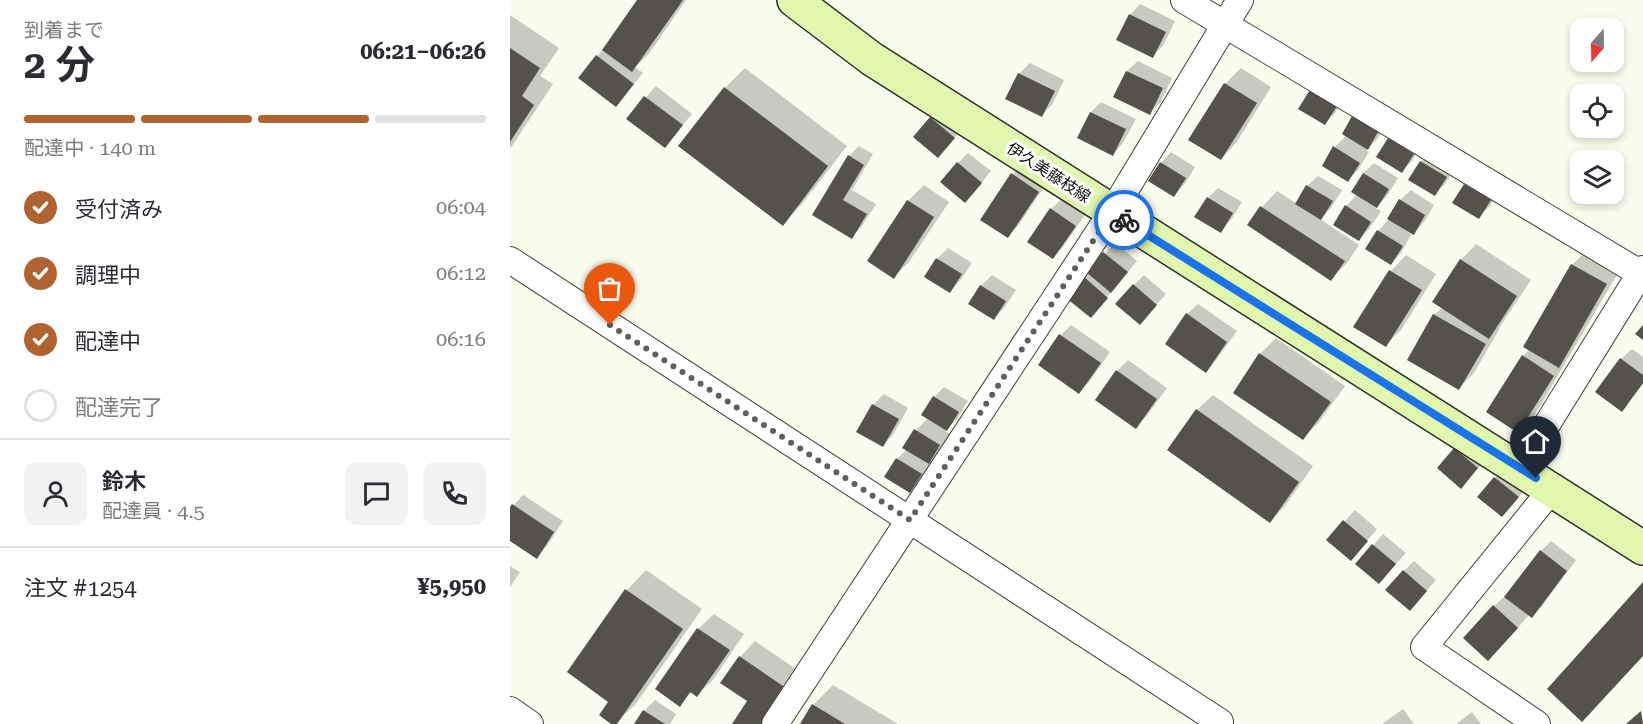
<!DOCTYPE html>
<html lang="ja">
<head>
<meta charset="utf-8">
<style>
	:root { --surface:#fff; --page:#f2f2f3; --text:#2b2b33; --muted:#7c7c81; --line:#e1e1e2; --accent:#b06331 }
	body { margin:0; font-family:"Roboto Serif","Noto Sans JP",serif; background:var(--page); color:var(--text); height:100vh; display:flex; flex-direction:column; font-size:22px; white-space:nowrap }
	* { box-sizing:border-box; margin:0 }
	p { font-size:20px; color:var(--muted) }
	.icon { flex:none; width:33px; height:33px; fill:none; stroke:currentColor; stroke-width:2; stroke-linecap:round; stroke-linejoin:round }
	.map { position:relative; flex:1; overflow:hidden }
	.drawer { display:flex; flex-direction:column; background:var(--surface); width:510px }
	.drawer>* { flex:none }
	.needle { width:39px; rotate:200deg }
	.controls { position:absolute; left:1060px; top:18px; display:grid; gap:12px }
	.controls a { display:grid; place-items:center; width:54px; height:54px; border-radius:12px; background:var(--surface); box-shadow:0 3px 9px #0003; font-size:30px }
	.pin { position:absolute; display:grid; place-items:center; width:51px; height:51px; color:#fff; margin:-62px -26px; border-radius:50% 50% 50% 0; rotate:-45deg; box-shadow:0 0 6px #0007 }
	.pin .icon { rotate:45deg }
	.courier { position:absolute; display:grid; place-items:center; width:60px; height:60px; margin:-30px; border:4px solid #1a73e8; border-radius:50%; background:#fff; color:#222; box-shadow:0 2px 8px #0007 }
	.headline em { font-style:normal; font-weight:700 }
	.headline div { display:flex; flex-direction:column-reverse }
	.headline { display:flex; align-items:center; justify-content:space-between; height:102px; padding:0 24px }
	h1 { font-size:39px; font-weight:700; line-height:45px }
	.bar { display:grid; grid-template-columns:repeat(4,1fr); gap:9px 6px; align-content:center; height:72px; padding:0 24px }
	.bar i { height:8px; border-radius:4px; background:var(--line) }
	.bar .current { background:var(--accent) }
	.bar p { grid-column:span 4 }
	.line { display:flex; align-items:center; gap:15px; padding:0 24px; border-top:2px solid var(--line) }
	.line div { flex:1 }
	.round { display:grid; place-items:center; flex:none; width:63px; height:63px; border-radius:12px; background:var(--page) }
	ol { padding:0 24px; list-style:none }
	li { display:flex; align-items:center; gap:18px; height:66px }
	li p { margin-inline-start:auto }
	li .icon { padding:6px; border-radius:50%; background:var(--accent); color:#fff; stroke-width:4 }
	li:last-child { color:var(--muted) }
	li i { width:33px; height:33px; border:3px solid var(--line); border-radius:50% }
	main { display:flex; flex:1; min-height:0 }
	.map>svg:first-child { display:block }
	.shadow { fill:#0003 }
	.building { fill:#54524a }
	.lines { fill:none; stroke-linecap:round; stroke-linejoin:round }
	.minor-casing { stroke:#3f3f3f; stroke-width:28 }
	.secondary-casing { stroke:#2e2e2e; stroke-width:36 }
	.minor { stroke:#fff; stroke-width:26 }
	.secondary { stroke:#dff8ae; stroke-width:33 }
	.done { stroke:#5f605b; stroke-width:6; stroke-dasharray:0 10.8 }
	.route { stroke:#1a73e8; stroke-width:8 }
	.labels { text-anchor:middle; stroke-width:6; stroke-linejoin:round; paint-order:stroke }
	.street-label { font-size:16px; fill:#0c0c0c; stroke:#fff }
</style>
</head>
<body>
<main>
<section class="drawer">
<div class="headline"><div><h1>2 分</h1><p>到着まで</p></div><em>06:21–06:26</em></div>
<div class="bar"><i class="current"></i><i class="current"></i><i class="current"></i><i></i><p>配達中 · 140 m</p></div>
<ol>
<li><svg class="icon" aria-label="check" viewBox="0 0 24 24"><path d="M5 12l5 5 9-10"/></svg>受付済み<p>06:04</p></li>
<li><svg class="icon" aria-label="check" viewBox="0 0 24 24"><path d="M5 12l5 5 9-10"/></svg>調理中<p>06:12</p></li>
<li><svg class="icon" aria-label="check" viewBox="0 0 24 24"><path d="M5 12l5 5 9-10"/></svg>配達中<p>06:16</p></li>
<li><i></i>配達完了</li>
</ol>
<div class="line" style="height:108px"><a class="round"><svg class="icon" aria-label="person" viewBox="0 0 24 24"><circle cx="12" cy="8" r="4"/><path d="M4 21q1-7 8-7t8 7"/></svg></a><div><b>鈴木</b><p>配達員 · 4.5</p></div><a class="round"><svg class="icon" aria-label="chat" viewBox="0 0 24 24"><path d="M4 5h16v11H9l-5 4z"/></svg></a><a class="round"><svg class="icon" aria-label="phone" viewBox="0 0 24 24"><path d="M5 4h4l2 5-3 2q2 4 5 5l2-3 5 2v4C11 20 4 13 5 4z"/></svg></a></div>
<div class="line" style="height:78px"><div>注文 #1254</div><b>¥5,950</b></div>
</section>
<div class="map">
<svg width="1133" height="724" viewBox="0 0 1133 724">
	<rect width="100%" height="100%" fill="#f9fded"/>
	<g class="shadow">
		<polygon points="129,0 176,0 138,55 125,67 133,73 106,105 87,56 96,47"/>
		<polygon points="630,4 665,21 653,46 642,56 620,15"/>
		<polygon points="0,15 49,48 30,76 43,84 0,149"/>
		<polygon points="628,61 662,78 650,103 639,113 605,96 617,71"/>
		<polygon points="520,63 554,80 542,105 531,115 509,74"/>
		<polygon points="235,68 337,146 292,204 272,224 215,88"/>
		<polygon points="731,68 761,87 726,143 711,159 680,140 715,84"/>
		<polygon points="812,80 836,96 825,113 814,124"/>
		<polygon points="146,86 182,114 155,146 118,118"/>
		<polygon points="591,102 626,119 613,143 603,154 569,137 581,112"/>
		<polygon points="432,108 454,127 438,145 405,137"/>
		<polygon points="879,120 868,138 856,150 859,152 848,170 837,180 825,147 837,135"/>
		<polygon points="889,128 913,143 902,161 892,171 868,157 879,138"/>
		<polygon points="349,146 363,154 342,190 366,204 352,226 342,237 304,214 339,156"/>
		<polygon points="922,151 946,166 935,184 924,194 901,179 911,162"/>
		<polygon points="661,152 685,167 674,185 664,195 651,163"/>
		<polygon points="458,153 481,171 465,191 448,163"/>
		<polygon points="864,163 888,178 877,196 865,208 871,211 859,229 849,239 836,206 848,194 843,192 854,173"/>
		<polygon points="513,164 538,181 508,226 498,236 503,174"/>
		<polygon points="966,174 990,189 979,207 968,217 944,203 956,185"/>
		<polygon points="808,176 832,190 821,208 810,219 849,245 837,263 821,279 739,225 752,207 767,191 787,204 797,186"/>
		<polygon points="414,185 439,202 399,262 384,277 398,201"/>
		<polygon points="708,188 732,202 721,220 710,231 698,198"/>
		<polygon points="901,190 924,205 914,222 901,235 891,253 881,263 868,231 880,218 890,200"/>
		<polygon points="552,199 575,215 553,247 542,257 541,209"/>
		<polygon points="605,242 627,261 581,316 575,278"/>
		<polygon points="966,244 1021,280 989,328 990,328 964,373 949,388 924,315 933,307 951,260"/>
		<polygon points="438,248 462,263 450,281 440,291 416,276 427,259"/>
		<polygon points="1078,249 1111,268 1024,416 1008,431 1013,356 1020,349 1015,346 1062,265"/>
		<polygon points="896,255 926,274 891,330 876,345 845,326 881,271"/>
		<polygon points="482,275 506,290 494,308 484,318 460,303 471,286"/>
		<polygon points="634,275 656,294 640,312 624,285"/>
		<polygon points="688,304 727,331 706,360 696,371 677,314"/>
		<polygon points="561,325 600,352 580,381 569,392 551,335"/>
		<polygon points="766,338 835,386 809,422 793,438 725,393 750,354"/>
		<polygon points="1122,349 1133,357 1133,384 1111,410 1111,359"/>
		<polygon points="618,360 657,388 636,417 626,427 587,400 607,371"/>
		<polygon points="434,387 458,401 447,419 435,431 440,434 429,452 419,462 422,463 410,481 400,491 387,459 397,449 394,448 406,430 418,418 424,397"/>
		<polygon points="374,394 398,408 383,435 373,445 363,405"/>
		<polygon points="703,395 803,466 775,506 760,521 687,410"/>
		<polygon points="955,439 978,457 951,487 945,449"/>
		<polygon points="995,467 1018,486 1002,505 969,497"/>
		<polygon points="13,495 53,521 37,546 26,557 0,539 0,509"/>
		<polygon points="845,510 867,529 851,548 818,540"/>
		<polygon points="873,534 896,553 869,582 847,564"/>
		<polygon points="1041,541 1066,560 1032,606 1021,616 1019,615 989,649 984,606 995,596 996,597 1031,551"/>
		<polygon points="904,561 926,580 900,609 894,571"/>
		<polygon points="0,566 10,572 0,587"/>
		<polygon points="136,570 192,609 125,705 104,724 101,701 59,672 117,590"/>
		<polygon points="204,614 234,634 203,680 187,695 182,692 169,705 188,629"/>
		<polygon points="245,641 293,674 223,724 239,701 230,657"/>
		<polygon points="323,685 388,724 292,724 303,705"/>
		<polygon points="145,700 166,714 160,724 126,724 134,711"/>
		<polygon points="893,709 904,724 872,724 876,721"/>
		<polygon points="962,712 971,724 946,724"/>
	</g>
	<g class="building">
		<polygon points="127,0 173,0 122,72 92,50"/>
		<polygon points="619,14 656,32 643,58 606,40"/>
		<polygon points="0,48 30,68 12,96 24,105 0,142"/>
		<polygon points="86,55 124,84 106,107 68,78"/>
		<polygon points="616,71 653,88 640,115 603,97"/>
		<polygon points="508,73 545,91 532,117 495,99"/>
		<polygon points="714,83 747,103 711,160 678,140"/>
		<polygon points="214,87 318,166 273,226 168,146"/>
		<polygon points="800,90 827,106 815,125 788,109"/>
		<polygon points="134,96 173,125 155,148 116,119"/>
		<polygon points="580,112 616,129 603,156 567,138"/>
		<polygon points="843,114 869,130 858,150 832,134"/>
		<polygon points="420,117 445,138 428,158 403,137"/>
		<polygon points="878,138 904,154 892,173 866,157"/>
		<polygon points="823,146 850,163 838,182 812,166"/>
		<polygon points="338,155 354,165 333,200 357,214 342,239 302,215"/>
		<polygon points="910,161 937,177 925,196 898,180"/>
		<polygon points="447,162 472,183 455,203 430,182"/>
		<polygon points="650,162 676,178 664,197 638,181"/>
		<polygon points="501,173 529,192 498,238 470,220"/>
		<polygon points="853,173 879,189 867,208 841,192"/>
		<polygon points="954,184 981,200 969,219 942,203"/>
		<polygon points="796,185 823,201 811,220 785,204"/>
		<polygon points="697,197 723,213 711,233 684,217"/>
		<polygon points="889,199 915,215 904,235 877,219"/>
		<polygon points="397,200 424,217 384,279 357,261"/>
		<polygon points="835,205 861,222 849,241 823,225"/>
		<polygon points="750,206 835,261 821,281 737,225"/>
		<polygon points="540,208 566,226 543,259 517,242"/>
		<polygon points="867,230 893,246 881,265 855,249"/>
		<polygon points="593,252 618,272 601,293 576,272"/>
		<polygon points="426,258 452,274 440,293 414,277"/>
		<polygon points="950,259 1007,296 979,339 922,302"/>
		<polygon points="1061,264 1097,284 1049,368 1013,347"/>
		<polygon points="879,270 912,290 876,347 843,327"/>
		<polygon points="574,277 598,298 581,318 556,298"/>
		<polygon points="623,284 647,305 630,325 605,304"/>
		<polygon points="470,285 496,301 484,320 458,304"/>
		<polygon points="676,313 717,342 696,373 655,344"/>
		<polygon points="923,314 976,344 949,390 897,360"/>
		<polygon points="1133,325 1133,340 1125,334"/>
		<polygon points="549,334 591,363 569,394 528,365"/>
		<polygon points="749,353 821,402 793,440 723,393"/>
		<polygon points="1012,355 1044,376 1008,433 976,412"/>
		<polygon points="1110,358 1133,375 1133,383 1112,412 1085,392"/>
		<polygon points="606,370 647,399 626,429 585,400"/>
		<polygon points="423,396 449,412 437,431 411,415"/>
		<polygon points="362,404 389,419 373,447 346,432"/>
		<polygon points="686,409 789,482 760,523 657,450"/>
		<polygon points="404,429 430,445 419,464 392,448"/>
		<polygon points="944,448 968,468 951,489 927,468"/>
		<polygon points="386,458 412,474 400,493 374,477"/>
		<polygon points="984,477 1009,497 992,517 967,497"/>
		<polygon points="2,504 44,532 27,559 0,541 0,507"/>
		<polygon points="833,520 858,541 841,561 816,540"/>
		<polygon points="862,544 886,564 869,584 845,564"/>
		<polygon points="1030,550 1057,571 1022,618 994,597"/>
		<polygon points="893,570 917,591 900,611 875,590"/>
		<polygon points="1133,582 1133,656 1072,722 1037,689"/>
		<polygon points="115,589 173,629 107,724 101,724 89,715 98,702 57,672"/>
		<polygon points="983,605 1008,628 978,661 953,638"/>
		<polygon points="187,628 220,650 187,697 180,692 170,707 145,689"/>
		<polygon points="229,656 279,690 255,724 222,724 237,701 210,683"/>
		<polygon points="302,704 335,724 290,724"/>
		<polygon points="133,710 155,724 124,724"/>
		<polygon points="1131,711 1133,724 1116,724"/>
	</g>
	<g class="lines">
		<g class="minor-casing">
			<g id="minor">
				<polyline points="674,0 1133,275"/>
				<polyline points="0,260 710,722"/>
				<polyline points="1010,468 1133,269"/>
				<polyline points="0,710 20,724"/>
				<polyline points="265,724 602,212 730,0"/>
				<polyline points="1027,724 914,647 1042,489"/>
			</g>
		</g>
		<g class="secondary-casing">
			<polyline id="secondary" points="284,0 362,59 1133,548"/>
		</g>
		<use href="#minor" class="minor"/>
		<use href="#secondary" class="secondary"/>
	</g>
	<g class="lines">
		<polyline class="done" points="100,325 400,520 602,212 614,220"/>
		<polyline class="route" points="614,220 1026,478"/>
	</g>
	<g class="labels">
		<g class="street-label">
			<text transform="translate(539 172) rotate(33)" y="6">伊久美藤枝線</text>
		</g>
	</g>
</svg>
<div class="controls">
<a><svg class="needle" viewBox="-14 -14 28 28"><path d="M0-13l5 13h-10z" fill="#e53935"/><path d="M0 13l5-13h-10z" fill="#7c7c81"/></svg></a>
<a><svg class="icon" aria-label="locate" viewBox="0 0 24 24"><circle cx="12" cy="12" r="6"/><path d="M12 2v4M12 18v4M2 12h4M18 12h4"/></svg></a>
<a><svg class="icon" aria-label="layers" viewBox="0 0 24 24"><path d="M12 4l9 5-9 5-9-5zM3 14l9 5 9-5"/></svg></a>
</div>
<div class="pin" style="left:100px;top:325px;background:#ea580c"><svg class="icon" aria-label="bag" viewBox="0 0 24 24"><path d="M5 8h14l-1 12H6zM9 8a3 3 0 0 1 6 0"/></svg></div>
<div class="pin" style="left:1026px;top:478px;background:#1f2937"><svg class="icon" aria-label="home" viewBox="0 0 24 24"><path d="M3 11l9-7 9 7M6 9v11h12V9"/></svg></div>
<div class="courier" style="left:614px;top:220px"><svg class="icon" aria-label="bike" viewBox="0 0 24 24"><circle cx="6" cy="16" r="4"/><circle cx="18" cy="16" r="4"/><path d="M6 16l4-8h5l3 8M10 8l3 8H6M13 5h3"/></svg></div>
</div>
</main>
</body>
</html>
